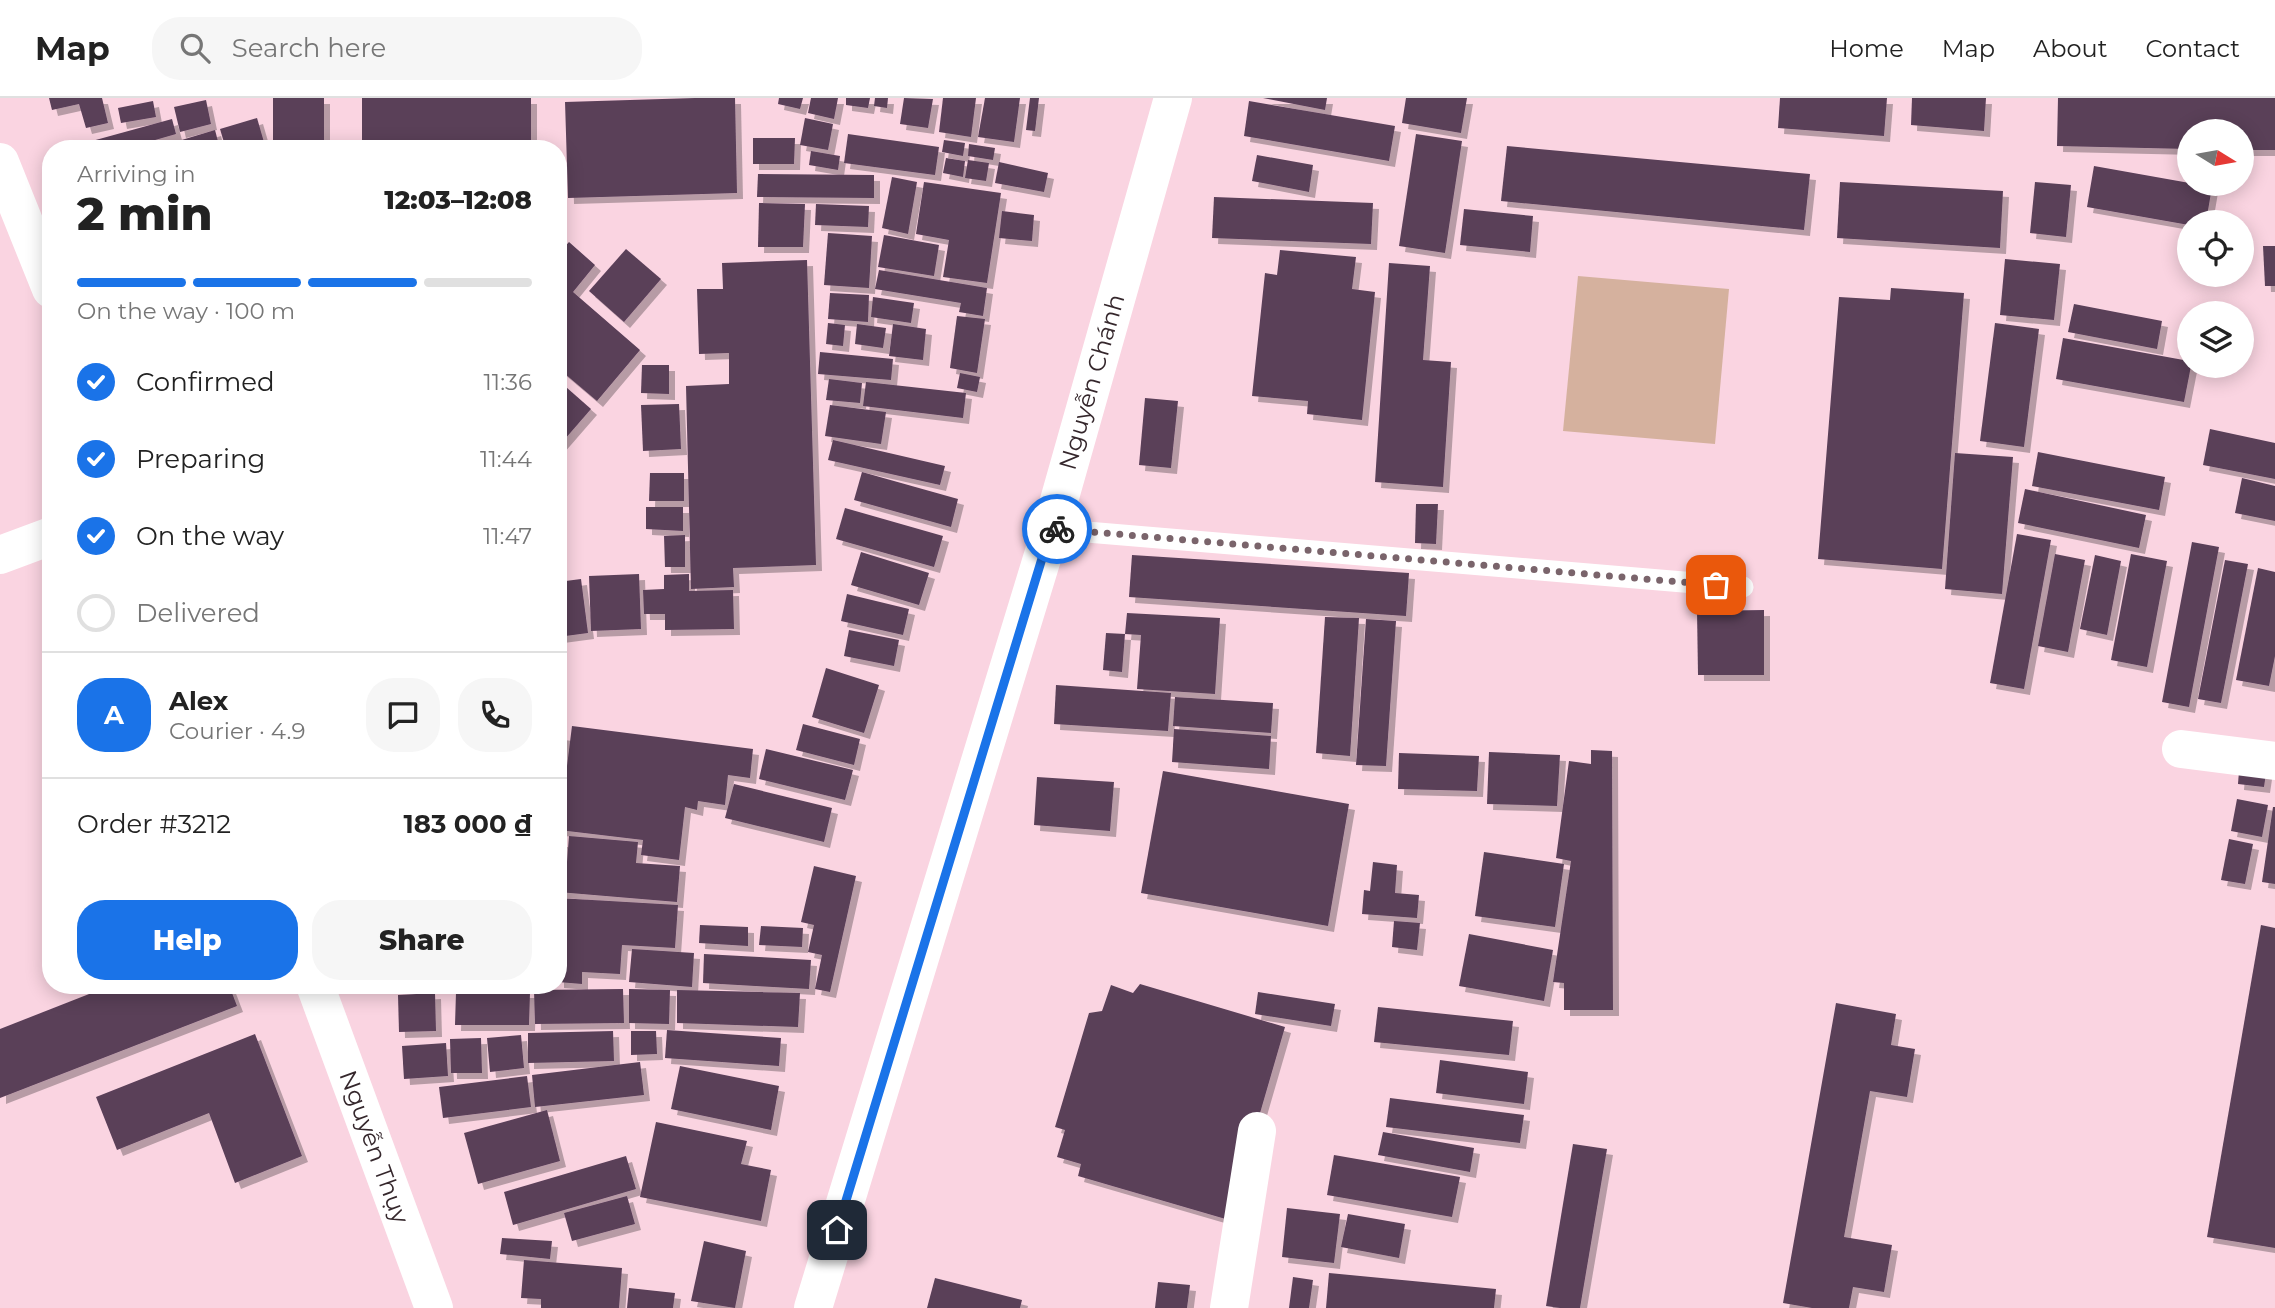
<!DOCTYPE html>
<html lang="en">
<head>
<meta charset="utf-8">
<style>
	:root { --surface:#fff; --page:#f6f6f6; --text:#222; --muted:#767676; --line:#e0e0e0; --accent:#1a73e8 }
	body { margin:0; font-family:Montserrat,sans-serif; background:var(--page); color:var(--text); height:100vh; display:flex; flex-direction:column; font-size:26px; white-space:nowrap }
	* { box-sizing:border-box; margin:0 }
	p { font-size:23px; color:var(--muted) }
	.icon { flex:none; width:38px; height:38px; fill:none; stroke:currentColor; stroke-width:2; stroke-linecap:round; stroke-linejoin:round }
	.map { position:relative; flex:1; overflow:hidden }
	.drawer { position:absolute; left:42px; top:42px; width:525px; height:854px; display:flex; flex-direction:column; background:var(--surface); border-radius:28px; box-shadow:0 4px 18px #0003 }
	.drawer>* { flex:none }
	.needle { width:46px; rotate:101deg }
	.controls { position:absolute; left:2177px; top:21px; display:grid; gap:14px }
	.controls a { display:grid; place-items:center; width:77px; height:77px; border-radius:50%; background:var(--surface); box-shadow:0 4px 18px #0003; font-size:35px }
	.pin { position:absolute; display:grid; place-items:center; width:60px; height:60px; color:#fff; margin:-30px; border-radius:14px; box-shadow:0 4px 10px #0006 }
	.courier { position:absolute; display:grid; place-items:center; width:70px; height:70px; margin:-35px; border:5px solid #1a73e8; border-radius:50%; background:#fff; color:#222; box-shadow:0 2px 9px #0007 }
	.summary em { font-style:normal; font-weight:800 }
	.summary div { display:flex; flex-direction:column-reverse }
	.summary { display:flex; align-items:center; justify-content:space-between; height:119px; padding:0 35px }
	h1 { font-size:46px; font-weight:800; line-height:52px }
	.bar { display:grid; grid-template-columns:repeat(4,1fr); gap:10px 7px; align-content:center; height:84px; padding:0 35px }
	.bar i { height:9px; border-radius:5px; background:var(--line) }
	.bar .selected { background:var(--accent) }
	.bar p { grid-column:span 4 }
	.line { display:flex; align-items:center; gap:18px; padding:0 35px; border-top:2px solid var(--line) }
	.line div { flex:1 }
	.round { display:grid; place-items:center; flex:none; width:74px; height:74px; border-radius:28px; background:var(--page) }
	ol { padding:0 35px; list-style:none }
	li { display:flex; align-items:center; gap:21px; height:77px }
	li p { margin-inline-start:auto }
	li .icon { padding:7px; border-radius:50%; background:var(--accent); color:#fff; stroke-width:4 }
	li:last-child { color:var(--muted) }
	li i { width:38px; height:38px; border:4px solid var(--line); border-radius:50% }
	.primary-button { display:flex; gap:14px; margin-top:auto; padding:14px 35px }
	.primary-button a { flex:1; height:80px; border-radius:28px; background:var(--accent); color:#fff; font-size:28px; font-weight:800; line-height:80px; text-align:center }
	.primary-button a+a { background:var(--page); color:var(--text) }
	header { display:flex; align-items:center; gap:42px; box-sizing:border-box; height:98px; padding:0 35px; background:var(--surface); border-bottom:2px solid var(--line) }
	header strong { font-size:33px }
	nav { display:flex; gap:38px; margin-inline-start:auto; font-size:24px }
	.search { width:490px; height:63px; background:var(--page); display:flex; align-items:center; gap:18px; box-sizing:border-box; padding:0 24px; border-radius:28px; color:var(--muted); font-size:26px }
	.map>svg:first-child { display:block }
	.green { fill:#d5b19e }
	.building { fill:#5a3f59; filter:url(#shadow) }
	.lines { fill:none; stroke-linecap:round; stroke-linejoin:round }
	.lane { stroke:#fff; stroke-width:21 }
	.street { stroke:#fff; stroke-width:38 }
	.secondary { stroke:#fff; stroke-width:38 }
	.done { stroke:#7a646b; stroke-width:7; stroke-dasharray:0 12.6 }
	.route { stroke:#1a73e8; stroke-width:9 }
	.labels { text-anchor:middle; stroke-width:7; stroke-linejoin:round; paint-order:stroke }
	.street-label { font-size:24px; fill:#35272c; stroke:#fff }
</style>
</head>
<body>
<header>
<strong>Map</strong>
<div class="search"><svg class="icon" aria-label="search" viewBox="0 0 24 24"><circle cx="10" cy="10" r="6"/><path d="M15 15l6 6"/></svg>Search here</div>
<nav><a>Home</a><a>Map</a><a>About</a><a>Contact</a></nav>
</header>
<div class="map">
<svg width="2275" height="1210" viewBox="0 0 2275 1210">
	<defs>
		<filter id="shadow"><feDropShadow dx="6" dy="6" stdDeviation="0" flood-color="#0004"/></filter>
	</defs>
	<rect width="100%" height="100%" fill="#fad4e1"/>
	<polygon class="green" points="1578,178 1729,191 1715,346 1563,333"/>
	<g class="building">
		<polygon points="49,0 102,0 108,25 86,30 79,6 52,12"/>
		<rect x="273" y="0" width="51" height="51"/>
		<rect x="362" y="0" width="169" height="51"/>
		<polygon points="695,0 735,0 737,95 568,100 565,4"/>
		<polygon points="779,0 803,0 800,11 778,6"/>
		<polygon points="811,0 838,0 834,21 808,15"/>
		<polygon points="846,0 870,0 868,10 846,7"/>
		<polygon points="875,0 888,0 887,10 874,8"/>
		<polygon points="904,0 933,1 928,30 900,26"/>
		<polygon points="943,0 976,0 971,39 939,34"/>
		<polygon points="985,0 1020,0 1014,44 978,39"/>
		<polygon points="1030,0 1039,0 1035,33 1026,32"/>
		<polygon points="1263,0 1327,0 1325,12"/>
		<polygon points="1406,0 1467,0 1461,35 1402,25"/>
		<polygon points="1780,0 1887,0 1884,38 1778,30"/>
		<polygon points="1912,0 1986,0 1984,33 1911,27"/>
		<polygon points="2058,0 2275,0 2275,52 2242,52 2242,33 2189,33 2189,51 2057,48"/>
		<polygon points="206,2 211,26 180,34 174,9"/>
		<polygon points="153,3 156,19 121,25 118,10"/>
		<polygon points="1249,3 1395,28 1389,63 1244,38"/>
		<polygon points="257,20 266,51 226,51 220,31"/>
		<polygon points="805,20 833,26 828,52 800,47"/>
		<polygon points="172,21 176,36 124,51 94,51 92,43"/>
		<polygon points="215,32 220,51 155,51 155,50"/>
		<polygon points="848,36 939,49 935,77 844,65"/>
		<polygon points="1416,36 1462,43 1445,155 1399,148"/>
		<polygon points="753,40 795,40 794,66 753,66"/>
		<polygon points="944,42 965,45 963,58 942,54"/>
		<polygon points="969,46 995,50 993,62 968,58"/>
		<polygon points="1507,48 1810,76 1804,132 1501,103"/>
		<polygon points="811,53 840,58 838,72 809,67"/>
		<polygon points="1257,57 1313,67 1309,94 1252,83"/>
		<polygon points="946,60 965,63 963,79 943,75"/>
		<polygon points="968,62 989,65 986,83 965,80"/>
		<polygon points="999,64 1048,75 1044,94 995,85"/>
		<polygon points="2094,68 2212,89 2206,124 2189,124 2189,127 2087,109"/>
		<polygon points="758,76 874,77 874,100 757,99"/>
		<polygon points="892,79 917,84 908,136 882,130"/>
		<polygon points="924,84 1001,95 987,185 943,179 949,142 916,136"/>
		<polygon points="1840,84 2003,93 2000,150 1837,140"/>
		<polygon points="2035,84 2071,87 2066,139 2030,135"/>
		<polygon points="1214,99 1373,105 1371,146 1212,140"/>
		<polygon points="759,105 805,106 803,149 758,149"/>
		<polygon points="816,106 869,108 868,129 815,127"/>
		<polygon points="1464,111 1533,118 1530,154 1460,147"/>
		<polygon points="1002,113 1034,117 1032,143 999,140"/>
		<polygon points="828,135 872,138 869,190 824,187"/>
		<polygon points="884,137 939,147 934,178 878,169"/>
		<polygon points="569,144 595,167 573,194 640,252 597,303 558,270 558,156"/>
		<polygon points="2263,148 2275,148 2275,188 2265,188"/>
		<polygon points="626,151 661,181 624,224 589,193"/>
		<polygon points="1280,152 1356,159 1352,191 1375,194 1362,322 1307,316 1308,303 1252,298 1265,175 1277,177"/>
		<polygon points="2005,161 2060,166 2054,222 2000,217"/>
		<polygon points="807,162 816,467 733,470 734,489 691,491 686,288 729,286 729,255 699,256 697,191 723,191 722,165"/>
		<polygon points="1389,165 1430,168 1423,262 1451,264 1443,389 1375,384"/>
		<polygon points="879,172 987,190 983,218 959,214 961,205 875,191"/>
		<polygon points="1891,190 1964,195 1942,471 1818,461 1839,199 1890,202"/>
		<polygon points="830,195 869,197 868,224 828,221"/>
		<polygon points="873,199 914,205 911,225 871,219"/>
		<polygon points="2074,206 2162,223 2157,251 2068,234"/>
		<polygon points="957,218 985,221 977,275 950,270"/>
		<polygon points="828,225 845,227 843,248 826,246"/>
		<polygon points="1995,225 2039,231 2024,349 1980,343"/>
		<polygon points="857,226 886,230 883,250 855,246"/>
		<polygon points="893,226 926,231 923,262 889,258"/>
		<polygon points="2063,240 2189,263 2191,268 2184,304 2056,281"/>
		<polygon points="820,254 893,261 891,282 818,276"/>
		<polygon points="642,267 669,267 669,296 641,295"/>
		<polygon points="960,275 980,279 977,294 957,290"/>
		<polygon points="829,281 862,285 860,305 826,302"/>
		<polygon points="558,282 591,311 558,349"/>
		<polygon points="866,284 966,295 963,320 863,308"/>
		<polygon points="1145,300 1178,303 1171,370 1139,367"/>
		<polygon points="679,306 681,351 643,353 641,307"/>
		<polygon points="830,307 886,314 881,346 825,338"/>
		<polygon points="2210,331 2275,345 2275,381 2203,367"/>
		<polygon points="833,342 945,368 940,387 828,362"/>
		<polygon points="2038,354 2165,379 2159,412 2032,388"/>
		<polygon points="1955,355 2013,359 2002,496 1945,491"/>
		<polygon points="862,374 958,401 951,429 854,402"/>
		<polygon points="650,375 684,375 684,403 649,403"/>
		<polygon points="2242,380 2275,388 2275,423 2235,415"/>
		<polygon points="2025,391 2146,417 2139,450 2018,425"/>
		<polygon points="1416,406 1438,406 1436,446 1415,445"/>
		<polygon points="646,409 683,409 683,433 646,431"/>
		<polygon points="845,410 943,438 934,469 836,441"/>
		<polygon points="2017,436 2051,442 2024,591 1990,585"/>
		<polygon points="685,437 685,469 665,469 664,438"/>
		<polygon points="2192,444 2219,449 2189,609 2162,604"/>
		<polygon points="861,454 929,475 919,507 851,487"/>
		<polygon points="2055,456 2085,462 2068,554 2038,548"/>
		<polygon points="2131,456 2167,463 2147,569 2111,562"/>
		<polygon points="1132,457 1409,475 1406,518 1129,499"/>
		<polygon points="2095,457 2121,463 2107,537 2080,531"/>
		<polygon points="2225,462 2248,466 2221,605 2198,601"/>
		<polygon points="2258,470 2275,474 2275,558 2269,588 2236,582"/>
		<polygon points="639,476 641,531 591,533 589,478"/>
		<polygon points="689,476 689,493 733,492 734,531 665,532 665,516 644,516 643,492 664,491 664,477"/>
		<polygon points="581,481 588,535 558,539 558,484"/>
		<polygon points="847,496 909,511 903,537 841,523"/>
		<polygon points="1764,512 1764,577 1698,577 1697,513"/>
		<polygon points="1127,515 1220,520 1215,596 1137,591 1141,537 1125,536"/>
		<polygon points="1325,519 1359,520 1350,658 1316,655"/>
		<polygon points="1366,521 1396,523 1386,668 1356,667"/>
		<polygon points="849,532 899,542 894,568 844,558"/>
		<polygon points="1106,535 1125,536 1122,574 1103,572"/>
		<polygon points="826,570 879,587 864,635 812,619"/>
		<polygon points="1056,587 1171,595 1168,633 1054,626"/>
		<polygon points="1175,599 1273,605 1271,635 1173,628"/>
		<polygon points="803,626 860,641 854,667 796,652"/>
		<polygon points="572,628 753,651 750,680 728,677 725,707 698,703 697,712 685,709 679,762 641,757 643,742 559,732"/>
		<polygon points="1174,631 1271,638 1269,671 1172,664"/>
		<polygon points="558,636 567,637 562,675 558,675"/>
		<polygon points="766,651 853,672 845,702 759,681"/>
		<polygon points="1591,652 1612,653 1613,912 1564,912 1564,885 1553,884 1571,763 1556,760 1569,663 1591,666"/>
		<polygon points="1489,654 1560,657 1557,708 1487,706"/>
		<polygon points="1399,655 1479,658 1477,693 1398,691"/>
		<polygon points="2240,660 2268,662 2264,689 2238,686"/>
		<polygon points="1163,673 1349,706 1328,828 1141,795"/>
		<polygon points="1037,679 1114,684 1110,733 1034,727"/>
		<polygon points="734,686 832,710 824,744 725,720"/>
		<polygon points="2237,701 2268,707 2262,739 2231,733"/>
		<polygon points="2273,709 2275,709 2275,786 2262,784"/>
		<polygon points="569,738 638,744 636,765 680,768 677,804 558,794 558,777 566,777"/>
		<polygon points="2229,741 2253,746 2245,786 2221,782"/>
		<rect x="558" y="743" width="4" height="30"/>
		<polygon points="1484,754 1564,766 1555,829 1475,818"/>
		<polygon points="1373,764 1397,767 1395,795 1419,797 1417,820 1362,816 1364,792 1370,793"/>
		<polygon points="814,768 856,778 830,894 815,891 822,857 808,854 814,827 801,824"/>
		<polygon points="558,800 678,807 675,850 622,847 620,876 582,874 582,886 558,884"/>
		<polygon points="1394,823 1420,825 1417,852 1392,849"/>
		<polygon points="700,827 748,829 748,848 699,845"/>
		<polygon points="2261,827 2275,830 2275,1150 2207,1139"/>
		<polygon points="761,828 803,830 802,849 759,847"/>
		<polygon points="1469,836 1553,852 1544,903 1459,888"/>
		<polygon points="632,851 694,855 692,889 629,884"/>
		<polygon points="704,856 811,862 809,891 703,885"/>
		<polygon points="1140,886 1285,929 1229,1122 1078,1078 1081,1066 1057,1059 1065,1032 1055,1029 1089,915 1102,913 1111,887 1133,895"/>
		<polygon points="112,887 229,887 237,908 0,1000 0,931"/>
		<polygon points="623,891 624,925 535,926 534,892"/>
		<polygon points="629,891 670,892 669,926 629,925"/>
		<polygon points="677,892 800,895 798,929 677,925"/>
		<polygon points="456,894 530,894 529,927 455,927"/>
		<polygon points="1258,894 1335,906 1331,928 1255,916"/>
		<polygon points="435,895 436,933 399,934 398,897"/>
		<polygon points="1836,905 1896,916 1891,947 1915,951 1907,999 1870,993 1844,1139 1892,1147 1884,1194 1853,1189 1849,1210 1812,1210 1783,1205"/>
		<polygon points="1378,909 1513,923 1509,957 1374,944"/>
		<polygon points="667,932 781,940 779,968 665,960"/>
		<polygon points="613,933 614,963 528,965 528,935"/>
		<polygon points="631,933 656,933 657,956 631,957"/>
		<polygon points="255,936 302,1058 235,1085 209,1015 117,1052 96,999"/>
		<polygon points="521,937 524,970 490,974 487,940"/>
		<polygon points="481,940 482,975 451,975 450,941"/>
		<polygon points="446,945 448,978 404,981 402,948"/>
		<polygon points="1440,962 1528,974 1524,1006 1436,995"/>
		<polygon points="640,964 644,997 535,1009 532,977"/>
		<polygon points="680,968 779,988 771,1032 671,1011"/>
		<polygon points="527,978 531,1009 443,1020 439,989"/>
		<polygon points="1390,1000 1524,1017 1520,1045 1386,1029"/>
		<polygon points="547,1012 560,1063 478,1086 464,1035"/>
		<polygon points="656,1024 747,1043 741,1066 771,1072 761,1123 640,1099"/>
		<polygon points="1383,1034 1474,1050 1470,1074 1378,1057"/>
		<polygon points="1573,1046 1607,1051 1580,1210 1560,1210 1546,1208"/>
		<polygon points="1334,1057 1460,1079 1452,1119 1327,1097"/>
		<polygon points="626,1058 636,1091 513,1127 504,1094"/>
		<polygon points="627,1098 635,1126 572,1143 564,1115"/>
		<polygon points="1287,1110 1340,1116 1334,1165 1282,1159"/>
		<polygon points="1348,1116 1405,1126 1399,1160 1341,1149"/>
		<polygon points="502,1140 552,1143 550,1161 500,1156"/>
		<polygon points="704,1143 746,1153 735,1210 691,1203"/>
		<polygon points="524,1162 622,1170 619,1210 541,1210 541,1201 521,1200"/>
		<polygon points="1329,1175 1496,1191 1494,1210 1326,1210"/>
		<polygon points="1293,1179 1313,1182 1309,1210 1289,1210"/>
		<polygon points="935,1180 1022,1202 1020,1210 927,1210"/>
		<polygon points="1158,1184 1190,1187 1187,1210 1155,1210"/>
		<polygon points="629,1190 675,1195 673,1210 627,1210"/>
	</g>
	<g class="lines">
		<polyline class="lane" points="1051,431 1743,489"/>
		<g class="street">
			<polyline points="0,457 51,438"/>
			<polyline points="2181,651 2275,663"/>
			<polyline points="1229,1210 1257,1033"/>
		</g>
		<g class="secondary">
			<polyline points="0,64 51,191"/>
			<polyline points="315,887 434,1210"/>
			<polyline points="813,1210 1051,431 1173,0"/>
		</g>
	</g>
	<g class="lines">
		<polyline class="done" points="1057,431 1716,487"/>
		<polyline class="route" points="837,1132 1051,431 1057,431"/>
	</g>
	<g class="labels">
		<g class="street-label">
			<text transform="translate(1092 284) rotate(-74)" y="8">Nguyễn Chánh</text>
			<text transform="translate(374 1049) rotate(70)" y="8">Nguyễn Thụy</text>
		</g>
	</g>
</svg>
<div class="controls">
<a><svg class="needle" viewBox="-14 -14 28 28"><path d="M0-13l5 13h-10z" fill="#e53935"/><path d="M0 13l5-13h-10z" fill="#767676"/></svg></a>
<a><svg class="icon" aria-label="locate" viewBox="0 0 24 24"><circle cx="12" cy="12" r="6"/><path d="M12 2v4M12 18v4M2 12h4M18 12h4"/></svg></a>
<a><svg class="icon" aria-label="layers" viewBox="0 0 24 24"><path d="M12 4l9 5-9 5-9-5zM3 14l9 5 9-5"/></svg></a>
</div>
<div class="pin" style="left:1716px;top:487px;background:#ea580c"><svg class="icon" aria-label="bag" viewBox="0 0 24 24"><path d="M5 8h14l-1 12H6zM9 8a3 3 0 0 1 6 0"/></svg></div>
<div class="pin" style="left:837px;top:1132px;background:#1f2937"><svg class="icon" aria-label="home" viewBox="0 0 24 24"><path d="M3 11l9-7 9 7M6 9v11h12V9"/></svg></div>
<div class="courier" style="left:1057px;top:431px"><svg class="icon" aria-label="bike" viewBox="0 0 24 24"><circle cx="6" cy="16" r="4"/><circle cx="18" cy="16" r="4"/><path d="M6 16l4-8h5l3 8M10 8l3 8H6M13 5h3"/></svg></div>
<section class="drawer">
<div class="summary"><div><h1>2 min</h1><p>Arriving in</p></div><em>12:03–12:08</em></div>
<div class="bar"><i class="selected"></i><i class="selected"></i><i class="selected"></i><i></i><p>On the way · 100 m</p></div>
<ol>
<li><svg class="icon" aria-label="check" viewBox="0 0 24 24"><path d="M5 12l5 5 9-10"/></svg>Confirmed<p>11:36</p></li>
<li><svg class="icon" aria-label="check" viewBox="0 0 24 24"><path d="M5 12l5 5 9-10"/></svg>Preparing<p>11:44</p></li>
<li><svg class="icon" aria-label="check" viewBox="0 0 24 24"><path d="M5 12l5 5 9-10"/></svg>On the way<p>11:47</p></li>
<li><i></i>Delivered</li>
</ol>
<div class="line" style="height:126px"><b class="round" style="background:var(--accent);color:#fff">A</b><div><b>Alex</b><p>Courier · 4.9</p></div><a class="round"><svg class="icon" aria-label="chat" viewBox="0 0 24 24"><path d="M4 5h16v11H9l-5 4z"/></svg></a><a class="round"><svg class="icon" aria-label="phone" viewBox="0 0 24 24"><path d="M5 4h4l2 5-3 2q2 4 5 5l2-3 5 2v4C11 20 4 13 5 4z"/></svg></a></div>
<div class="line" style="height:91px"><div>Order #3212</div><b>183 000 ₫</b></div>
<div class="primary-button"><a>Help</a><a>Share</a></div>
</section>
</div>
</body>
</html>
